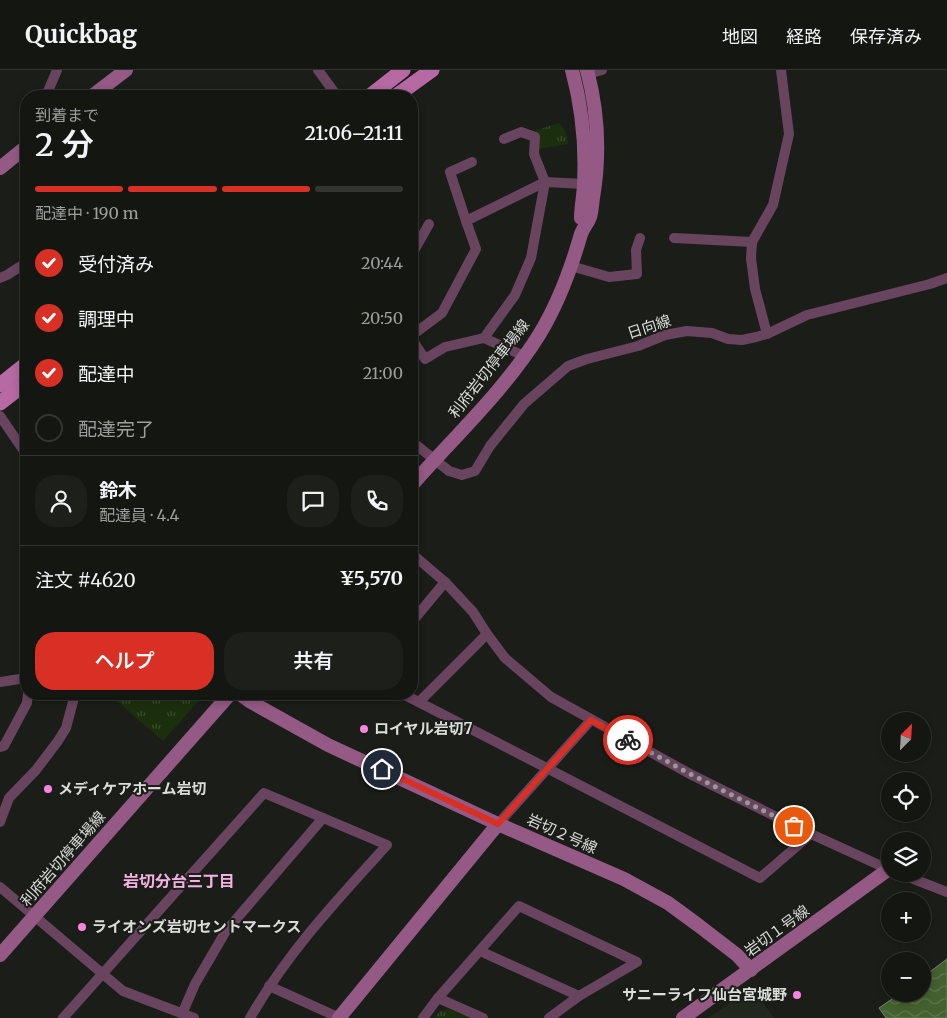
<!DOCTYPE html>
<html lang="ja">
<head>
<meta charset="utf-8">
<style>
	:root { --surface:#141612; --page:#1d1f1b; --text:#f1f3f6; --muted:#9d9f9f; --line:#333532; --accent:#d93025 }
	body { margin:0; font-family:Merriweather,"Noto Sans JP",serif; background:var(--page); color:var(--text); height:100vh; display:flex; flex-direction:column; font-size:19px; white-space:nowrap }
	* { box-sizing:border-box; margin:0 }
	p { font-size:16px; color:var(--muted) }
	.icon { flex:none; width:28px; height:28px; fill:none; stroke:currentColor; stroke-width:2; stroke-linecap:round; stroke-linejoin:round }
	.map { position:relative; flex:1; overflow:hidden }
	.side { position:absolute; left:20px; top:20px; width:398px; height:610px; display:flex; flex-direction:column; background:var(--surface); border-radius:20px; box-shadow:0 2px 8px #0003,0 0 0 1px var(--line) }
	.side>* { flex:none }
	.needle { width:32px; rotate:24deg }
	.controls { position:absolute; left:881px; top:642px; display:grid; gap:10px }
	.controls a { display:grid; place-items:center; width:50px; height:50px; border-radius:50%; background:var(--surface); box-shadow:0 2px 8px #0003,0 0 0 1px var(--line); font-size:25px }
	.pin { position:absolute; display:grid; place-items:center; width:42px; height:42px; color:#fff; margin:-21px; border:2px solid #fff; border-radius:50%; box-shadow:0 1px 5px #0007 }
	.courier { position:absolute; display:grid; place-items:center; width:50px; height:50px; margin:-25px; border:4px solid #d93025; border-radius:50%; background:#fff; color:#222; box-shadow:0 1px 6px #0007 }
	.overview em { font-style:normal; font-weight:600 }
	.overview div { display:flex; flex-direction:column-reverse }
	.overview { display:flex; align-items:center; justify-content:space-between; height:85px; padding:0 15px }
	h1 { font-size:32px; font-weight:600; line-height:38px }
	.bar { display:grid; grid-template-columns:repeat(4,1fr); gap:8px 5px; align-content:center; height:60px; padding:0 15px }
	.bar i { height:6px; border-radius:4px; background:var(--line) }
	.bar .selected { background:var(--accent) }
	.bar p { grid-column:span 4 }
	.line { display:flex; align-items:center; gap:12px; padding:0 15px; border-top:1px solid var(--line) }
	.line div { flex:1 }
	.round { display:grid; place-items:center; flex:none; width:52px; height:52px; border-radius:20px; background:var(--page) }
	ol { padding:0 15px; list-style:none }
	li { display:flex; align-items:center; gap:15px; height:55px }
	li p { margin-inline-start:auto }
	li .icon { padding:5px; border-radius:50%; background:var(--accent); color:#fff; stroke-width:4 }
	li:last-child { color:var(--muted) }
	li i { width:28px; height:28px; border:2px solid var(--line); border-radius:50% }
	.action { display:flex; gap:10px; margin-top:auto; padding:10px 15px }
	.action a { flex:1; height:58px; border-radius:20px; background:var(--accent); color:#fff; font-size:20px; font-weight:600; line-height:58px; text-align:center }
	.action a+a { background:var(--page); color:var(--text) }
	header { display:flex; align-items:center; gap:30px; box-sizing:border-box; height:70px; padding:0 25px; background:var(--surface); border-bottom:1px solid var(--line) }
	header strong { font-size:24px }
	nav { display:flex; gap:28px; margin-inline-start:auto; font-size:18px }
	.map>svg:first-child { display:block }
	.built { fill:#21271c }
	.park { fill:url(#park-tufts) }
	.water { fill:url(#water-waves); stroke:#718662 }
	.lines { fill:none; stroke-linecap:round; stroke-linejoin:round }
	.street { stroke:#69445e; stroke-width:10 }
	.secondary { stroke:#945984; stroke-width:14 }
	.primary { stroke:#b669a2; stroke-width:15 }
	.done { stroke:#979a96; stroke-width:5; stroke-dasharray:0 9 }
	.route { stroke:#d93025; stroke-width:6 }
	.poi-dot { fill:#fe85df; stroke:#1a1d18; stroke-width:2 }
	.labels { text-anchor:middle; stroke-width:4; stroke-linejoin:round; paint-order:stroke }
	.street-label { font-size:15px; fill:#dbddda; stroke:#1a1d18 }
	.poi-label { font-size:15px; font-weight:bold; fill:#dbddda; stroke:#1a1d18; text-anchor:start }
	.neighbourhood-label { font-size:16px; font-weight:bold; fill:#f5b1e1; stroke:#1a1d18 }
</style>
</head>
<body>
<header>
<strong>Quickbag</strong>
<nav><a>地図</a><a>経路</a><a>保存済み</a></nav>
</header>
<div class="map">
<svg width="947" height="948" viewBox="0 0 947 948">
	<defs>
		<pattern id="park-tufts" width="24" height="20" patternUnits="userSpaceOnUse" patternTransform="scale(1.25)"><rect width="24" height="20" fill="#1c2f0c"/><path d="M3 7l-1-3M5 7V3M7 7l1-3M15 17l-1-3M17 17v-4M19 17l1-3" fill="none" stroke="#3c4d2f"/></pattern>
		<pattern id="water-waves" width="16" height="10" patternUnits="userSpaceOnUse" patternTransform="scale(1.25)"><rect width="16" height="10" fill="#43602e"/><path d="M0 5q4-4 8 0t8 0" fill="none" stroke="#5e764c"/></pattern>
	</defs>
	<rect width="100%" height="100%" fill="#1a1d18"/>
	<polygon class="built" points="752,917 774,948 708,948"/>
	<g class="park">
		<polygon points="560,53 566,63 568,74 538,79 536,60"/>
		<polygon points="109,624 194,624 200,629 163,671"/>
		<polygon points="449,939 470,948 434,948 440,941"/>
	</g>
	<polygon class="water" points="947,889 947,948 886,948 879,938 899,924 922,924 923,907"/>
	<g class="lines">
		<g class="street">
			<polyline points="318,0 337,26"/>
			<polyline points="588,4 602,0"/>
			<polyline points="46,26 57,0"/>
			<polyline points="466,151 450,102 472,92"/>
			<polyline points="674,168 752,172"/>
			<polyline points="411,186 429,154"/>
			<polyline points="571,196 609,207 637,204 636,180 640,168"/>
			<polyline points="0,208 7,205 21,196"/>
			<polyline points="767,264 755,219 751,188 752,172 773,135 789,64 781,0"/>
			<polyline points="411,266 442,243 476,179 466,151 545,112 584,114"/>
			<polyline points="411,268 425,289 445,277 484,268 524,286"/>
			<polyline points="484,268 515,225 531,188 545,112 534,84 535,67 521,62 504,69"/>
			<polyline points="0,346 26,384"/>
			<polyline points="411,371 449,401 462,405 475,401 490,376 524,334 568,296 587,289 638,276 665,265 687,261 712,263 728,269 742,270 756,267 767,264 807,245 930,214 947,208"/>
			<polyline points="411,483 445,512 473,542 487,564 505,588 551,627 692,705 811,764 890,800"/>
			<polyline points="411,553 445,512"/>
			<polyline points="0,612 26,608"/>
			<polyline points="403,624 760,808 811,764"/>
			<polyline points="419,632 487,564"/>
			<polyline points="0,677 4,676 27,633 28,624"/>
			<polyline points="0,752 9,728 36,700 58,671 66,658 75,624"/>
			<polyline points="498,754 591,650"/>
			<polyline points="901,804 947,822"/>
			<polyline points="0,817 123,921 194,948"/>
			<polyline points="480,881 579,926"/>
			<polyline points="269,916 340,948"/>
			<polyline points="438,928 483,948"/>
			<polyline points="182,944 195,914 226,861 323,748"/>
			<path d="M63,948L264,723L387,775C336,831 288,882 250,948"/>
			<polyline points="423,948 438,928 519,836 637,892 579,926 549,948"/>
		</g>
		<g class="secondary">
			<path d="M572,0C582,37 586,74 584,113C584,124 581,136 581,148"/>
			<polyline points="92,26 126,0"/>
			<polyline points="0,98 26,77"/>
			<path d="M411,416C454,367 504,321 539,265C558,234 571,199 581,164C583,158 588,153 590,147C592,141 592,134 593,128C600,86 598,41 587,0"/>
			<polyline points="240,624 251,632 328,675 498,754 624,809 668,833 698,855 737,885 751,900"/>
			<polyline points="0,885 230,624"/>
			<polyline points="339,948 498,754"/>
			<polyline points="683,948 889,799"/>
		</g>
		<g class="primary">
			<polyline points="370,26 403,0"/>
			<polyline points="396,26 432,0"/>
			<polyline points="0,315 26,294"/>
			<polyline points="0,333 26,313"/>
		</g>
	</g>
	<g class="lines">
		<polyline class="done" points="628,670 692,705 794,756"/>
		<polyline class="route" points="382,699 498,754 591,650 628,670"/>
	</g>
	<g class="poi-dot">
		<circle cx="364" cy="659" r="5"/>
		<circle cx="48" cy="719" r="5"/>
		<circle cx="82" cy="857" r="5"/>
		<circle cx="797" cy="925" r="5"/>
	</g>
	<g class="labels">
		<g class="street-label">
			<text transform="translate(649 257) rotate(-18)" y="5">日向線</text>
			<text transform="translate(489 299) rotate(-52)" y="5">利府岩切停車場線</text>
			<text transform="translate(562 764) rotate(24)" y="5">岩切２号線</text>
			<text transform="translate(63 789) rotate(-49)" y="5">利府岩切停車場線</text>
			<text transform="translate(777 861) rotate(-36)" y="5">岩切１号線</text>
		</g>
		<g class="poi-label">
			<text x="374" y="664">ロイヤル岩切7</text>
			<text x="58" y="724">メディケアホーム岩切</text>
			<text x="92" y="862">ライオンズ岩切セントマークス</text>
			<text x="787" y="930" text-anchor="end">サニーライフ仙台宮城野</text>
		</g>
		<g class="neighbourhood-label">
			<text x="179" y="817">岩切分台三丁目</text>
		</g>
	</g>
</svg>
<div class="controls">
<a><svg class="needle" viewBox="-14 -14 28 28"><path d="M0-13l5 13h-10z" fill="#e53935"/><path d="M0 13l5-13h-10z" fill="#9d9f9f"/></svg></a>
<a><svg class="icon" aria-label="locate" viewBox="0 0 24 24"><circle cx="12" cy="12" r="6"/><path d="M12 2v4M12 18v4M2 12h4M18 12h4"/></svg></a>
<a><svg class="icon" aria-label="layers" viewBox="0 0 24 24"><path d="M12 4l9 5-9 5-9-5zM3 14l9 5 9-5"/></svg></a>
<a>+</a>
<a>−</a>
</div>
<div class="pin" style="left:794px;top:756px;background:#ea580c"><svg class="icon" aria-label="bag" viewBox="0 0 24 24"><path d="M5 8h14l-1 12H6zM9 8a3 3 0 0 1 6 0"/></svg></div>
<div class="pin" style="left:382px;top:699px;background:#1f2937"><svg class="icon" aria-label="home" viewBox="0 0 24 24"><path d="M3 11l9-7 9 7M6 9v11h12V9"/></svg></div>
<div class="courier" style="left:628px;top:670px"><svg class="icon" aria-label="bike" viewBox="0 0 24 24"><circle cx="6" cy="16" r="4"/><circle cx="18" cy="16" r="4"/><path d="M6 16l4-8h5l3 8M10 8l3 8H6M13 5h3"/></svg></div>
<section class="side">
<div class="overview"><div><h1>2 分</h1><p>到着まで</p></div><em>21:06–21:11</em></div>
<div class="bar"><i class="selected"></i><i class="selected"></i><i class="selected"></i><i></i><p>配達中 · 190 m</p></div>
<ol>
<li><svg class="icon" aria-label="check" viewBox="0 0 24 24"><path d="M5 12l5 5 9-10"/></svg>受付済み<p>20:44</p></li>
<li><svg class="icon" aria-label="check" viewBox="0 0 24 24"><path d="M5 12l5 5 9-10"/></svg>調理中<p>20:50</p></li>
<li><svg class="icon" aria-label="check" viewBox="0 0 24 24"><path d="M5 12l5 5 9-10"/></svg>配達中<p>21:00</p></li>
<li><i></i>配達完了</li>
</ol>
<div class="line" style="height:90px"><a class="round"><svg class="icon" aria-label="person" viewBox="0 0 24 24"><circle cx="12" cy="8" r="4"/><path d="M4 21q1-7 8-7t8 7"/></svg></a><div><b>鈴木</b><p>配達員 · 4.4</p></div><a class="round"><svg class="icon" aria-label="chat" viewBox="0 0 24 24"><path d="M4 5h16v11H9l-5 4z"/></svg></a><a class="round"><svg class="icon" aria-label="phone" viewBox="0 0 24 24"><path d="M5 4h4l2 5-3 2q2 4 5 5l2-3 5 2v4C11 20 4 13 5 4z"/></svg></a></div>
<div class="line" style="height:65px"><div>注文 #4620</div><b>¥5,570</b></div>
<div class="action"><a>ヘルプ</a><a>共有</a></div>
</section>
</div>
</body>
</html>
